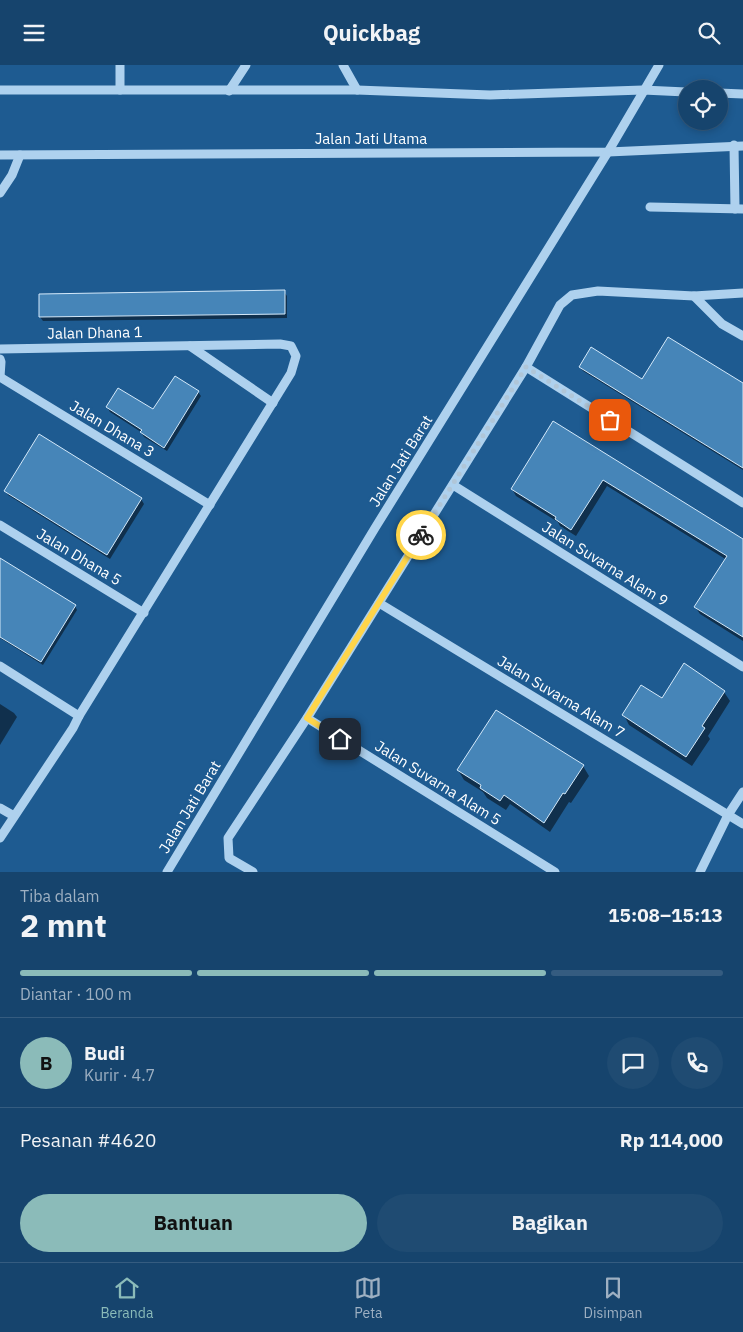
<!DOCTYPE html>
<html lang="id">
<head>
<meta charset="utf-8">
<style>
	:root { --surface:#16446d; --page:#1f4b72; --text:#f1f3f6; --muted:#9eb0c2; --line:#355c80; --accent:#8bbbb9 }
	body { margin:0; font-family:"IBM Plex Sans",sans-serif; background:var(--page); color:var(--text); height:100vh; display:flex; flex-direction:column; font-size:19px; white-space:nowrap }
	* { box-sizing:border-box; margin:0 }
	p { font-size:16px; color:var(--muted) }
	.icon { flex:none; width:28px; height:28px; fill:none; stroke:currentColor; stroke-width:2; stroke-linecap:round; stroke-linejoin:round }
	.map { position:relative; height:807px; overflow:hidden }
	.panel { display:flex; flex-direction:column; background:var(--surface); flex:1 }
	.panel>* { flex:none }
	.buttons { position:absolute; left:678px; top:15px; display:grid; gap:10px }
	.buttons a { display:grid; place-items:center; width:50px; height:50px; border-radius:50%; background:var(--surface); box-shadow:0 2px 8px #0003,0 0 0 1px var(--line); font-size:25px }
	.pin { position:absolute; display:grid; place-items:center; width:42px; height:42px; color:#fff; margin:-21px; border-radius:10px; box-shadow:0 2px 8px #0006 }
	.courier { position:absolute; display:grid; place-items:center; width:50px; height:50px; margin:-25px; border:4px solid #ffd54a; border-radius:50%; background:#fff; color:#222; box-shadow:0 1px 6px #0007 }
	.head em { font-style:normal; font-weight:700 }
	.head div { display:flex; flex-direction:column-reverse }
	.head { display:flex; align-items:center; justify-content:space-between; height:85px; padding:0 20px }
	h1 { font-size:32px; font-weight:700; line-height:38px }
	.bar { display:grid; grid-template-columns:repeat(4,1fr); gap:8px 5px; align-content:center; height:60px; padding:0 20px }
	.bar i { height:6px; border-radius:4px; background:var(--line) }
	.bar .on { background:var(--accent) }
	.bar p { grid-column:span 4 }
	.line { display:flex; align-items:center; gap:12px; padding:0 20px; border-top:1px solid var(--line) }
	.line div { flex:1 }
	.round { display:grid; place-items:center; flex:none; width:52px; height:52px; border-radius:26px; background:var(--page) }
	.button { display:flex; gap:10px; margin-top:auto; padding:10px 20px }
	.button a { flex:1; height:58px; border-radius:30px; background:var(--accent); color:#111; font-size:20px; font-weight:700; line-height:58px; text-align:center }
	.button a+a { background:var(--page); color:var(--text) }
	header { display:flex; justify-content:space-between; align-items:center; height:65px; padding:0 20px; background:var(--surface); font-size:22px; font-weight:700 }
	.menu { display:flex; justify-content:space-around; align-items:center; height:70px; border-top:1px solid var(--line); background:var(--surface); font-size:14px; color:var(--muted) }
	.menu a { display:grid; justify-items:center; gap:2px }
	.menu .on { color:var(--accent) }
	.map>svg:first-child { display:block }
	.shadow { fill:#0007 }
	.building { fill:#4685b8; stroke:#d4e9fa }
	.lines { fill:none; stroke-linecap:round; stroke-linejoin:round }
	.minor { stroke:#aed1ee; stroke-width:9 }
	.done { stroke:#b0c6d8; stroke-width:5; stroke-dasharray:0 9 }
	.route { stroke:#ffd54a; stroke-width:6 }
	.labels { text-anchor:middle; stroke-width:4.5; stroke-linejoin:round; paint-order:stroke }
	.street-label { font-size:15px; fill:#fff; stroke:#1e5b91 }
</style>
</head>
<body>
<header><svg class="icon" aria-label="menu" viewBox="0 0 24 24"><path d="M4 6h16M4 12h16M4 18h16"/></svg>Quickbag<svg class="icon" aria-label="search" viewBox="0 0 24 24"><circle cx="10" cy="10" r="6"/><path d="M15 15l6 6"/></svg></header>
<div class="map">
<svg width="743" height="807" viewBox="0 0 743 807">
	<rect width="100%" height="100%" fill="#1e5b91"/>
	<g class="shadow">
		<polygon points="284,227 287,231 287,253 43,256 40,252"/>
		<polygon points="580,302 643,316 743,320 743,405 583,306"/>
		<polygon points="198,327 201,331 167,386 144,372 141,367 110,347 107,342 153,346"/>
		<polygon points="553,358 743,475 743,576 700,549 696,543 727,495 607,421 576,471 560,461 558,457 516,431 512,424"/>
		<polygon points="39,371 141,434 144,439 110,494 8,430 6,426"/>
		<polygon points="0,495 75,541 77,545 43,600 0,573"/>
		<polygon points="724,627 730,636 708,671 710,674 692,701 629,660 624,650 662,634"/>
		<polygon points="0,639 14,648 17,652 0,680"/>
		<polygon points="583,701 589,711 571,738 569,737 550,767 510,739 506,745 487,733 483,727 464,715 458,705"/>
	</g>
	<g class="building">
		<polygon points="285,225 285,249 39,252 39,229"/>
		<polygon points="668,272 743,318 743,403 579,302 591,282 642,314"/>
		<polygon points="175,311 199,326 164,383 140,367 142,365 106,342 118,323 153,344"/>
		<polygon points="553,356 743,474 743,572 694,542 727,491 603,415 571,465 555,454 556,452 511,424"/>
		<polygon points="39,369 142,433 107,490 4,426"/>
		<polygon points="0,493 76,540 41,597 0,572"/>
		<polygon points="684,598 725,626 702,661 705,663 686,692 622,650 641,620 662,633"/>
		<polygon points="496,645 584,700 565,729 563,728 544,758 504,730 500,736 480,723 481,720 457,705"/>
	</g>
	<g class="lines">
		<g class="minor">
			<polyline points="343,0 357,25"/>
			<polyline points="0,25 357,25 490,30 643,25 686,27"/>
			<polyline points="120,25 120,0"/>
			<polyline points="229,26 246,0"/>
			<polyline points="719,28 743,29"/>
			<polyline points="734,80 735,144"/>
			<polyline points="0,90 608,87 743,81"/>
			<polyline points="0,128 12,110 20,90"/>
			<polyline points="650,142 743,144"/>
			<polyline points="694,231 722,259 743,271"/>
			<polyline points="190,281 273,338"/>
			<polyline points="0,284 280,279 291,281 296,291 291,308 79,651 73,663 0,773"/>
			<polyline points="0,294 1,297 0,312"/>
			<polyline points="526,302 743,438"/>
			<polyline points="0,312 210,440"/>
			<polyline points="453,420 743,602"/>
			<polyline points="0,460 144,548"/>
			<polyline points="379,538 743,759"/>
			<polyline points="0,601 79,651"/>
			<polyline points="307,653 555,807"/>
			<polyline points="0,743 14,751"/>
			<polyline points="167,807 375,463 608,87 659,0"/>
			<polyline points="253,807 229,793 228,773 307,653 526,302 560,240 572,230 598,226 694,231 743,228"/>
			<polyline points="700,807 728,750 743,727"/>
		</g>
	</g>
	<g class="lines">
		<polyline class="done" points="421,470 526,302 610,355"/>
		<polyline class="route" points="340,674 307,653 421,470"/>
	</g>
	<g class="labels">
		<g class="street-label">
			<text x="371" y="79">Jalan Jati Utama</text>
			<text transform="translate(95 268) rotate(-1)" y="5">Jalan Dhana 1</text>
			<text transform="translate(112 364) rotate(31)" y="5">Jalan Dhana 3</text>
			<text transform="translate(401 396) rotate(-58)" y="5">Jalan Jati Barat</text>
			<text transform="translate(79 492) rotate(31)" y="5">Jalan Dhana 5</text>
			<text transform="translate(605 499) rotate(32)" y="5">Jalan Suvarna Alam 9</text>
			<text transform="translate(561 632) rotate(31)" y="5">Jalan Suvarna Alam 7</text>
			<text transform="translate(438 718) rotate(32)" y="5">Jalan Suvarna Alam 5</text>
			<text transform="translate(190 742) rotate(-59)" y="5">Jalan Jati Barat</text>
		</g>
	</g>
</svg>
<div class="buttons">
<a><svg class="icon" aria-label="locate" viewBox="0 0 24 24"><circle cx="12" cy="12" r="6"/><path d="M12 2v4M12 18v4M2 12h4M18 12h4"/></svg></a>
</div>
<div class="pin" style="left:610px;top:355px;background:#ea580c"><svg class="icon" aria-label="bag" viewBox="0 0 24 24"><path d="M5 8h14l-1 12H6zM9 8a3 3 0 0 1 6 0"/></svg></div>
<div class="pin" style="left:340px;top:674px;background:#1f2937"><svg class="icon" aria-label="home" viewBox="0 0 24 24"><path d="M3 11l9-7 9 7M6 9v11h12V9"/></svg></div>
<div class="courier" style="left:421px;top:470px"><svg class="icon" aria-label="bike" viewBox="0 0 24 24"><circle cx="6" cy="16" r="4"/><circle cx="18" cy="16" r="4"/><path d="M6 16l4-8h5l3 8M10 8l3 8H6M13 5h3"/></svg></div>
</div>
<section class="panel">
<div class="head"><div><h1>2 mnt</h1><p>Tiba dalam</p></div><em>15:08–15:13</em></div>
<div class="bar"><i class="on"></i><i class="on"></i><i class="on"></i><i></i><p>Diantar · 100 m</p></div>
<div class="line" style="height:90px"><b class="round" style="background:var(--accent);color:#111">B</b><div><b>Budi</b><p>Kurir · 4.7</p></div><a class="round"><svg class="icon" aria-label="chat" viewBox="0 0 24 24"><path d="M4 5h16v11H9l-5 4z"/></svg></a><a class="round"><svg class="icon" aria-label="phone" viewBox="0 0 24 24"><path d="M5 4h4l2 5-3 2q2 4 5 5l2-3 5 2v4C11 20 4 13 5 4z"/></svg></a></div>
<div class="line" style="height:65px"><div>Pesanan #4620</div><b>Rp 114,000</b></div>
<div class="button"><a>Bantuan</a><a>Bagikan</a></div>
</section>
<nav class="menu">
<a class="on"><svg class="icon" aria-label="home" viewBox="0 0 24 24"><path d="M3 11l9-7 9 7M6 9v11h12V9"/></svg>Beranda</a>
<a><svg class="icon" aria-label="map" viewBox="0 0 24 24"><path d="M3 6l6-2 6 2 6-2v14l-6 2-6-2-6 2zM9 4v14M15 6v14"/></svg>Peta</a>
<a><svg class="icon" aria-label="saved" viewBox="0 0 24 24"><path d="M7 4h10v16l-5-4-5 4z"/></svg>Disimpan</a>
</nav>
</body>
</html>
